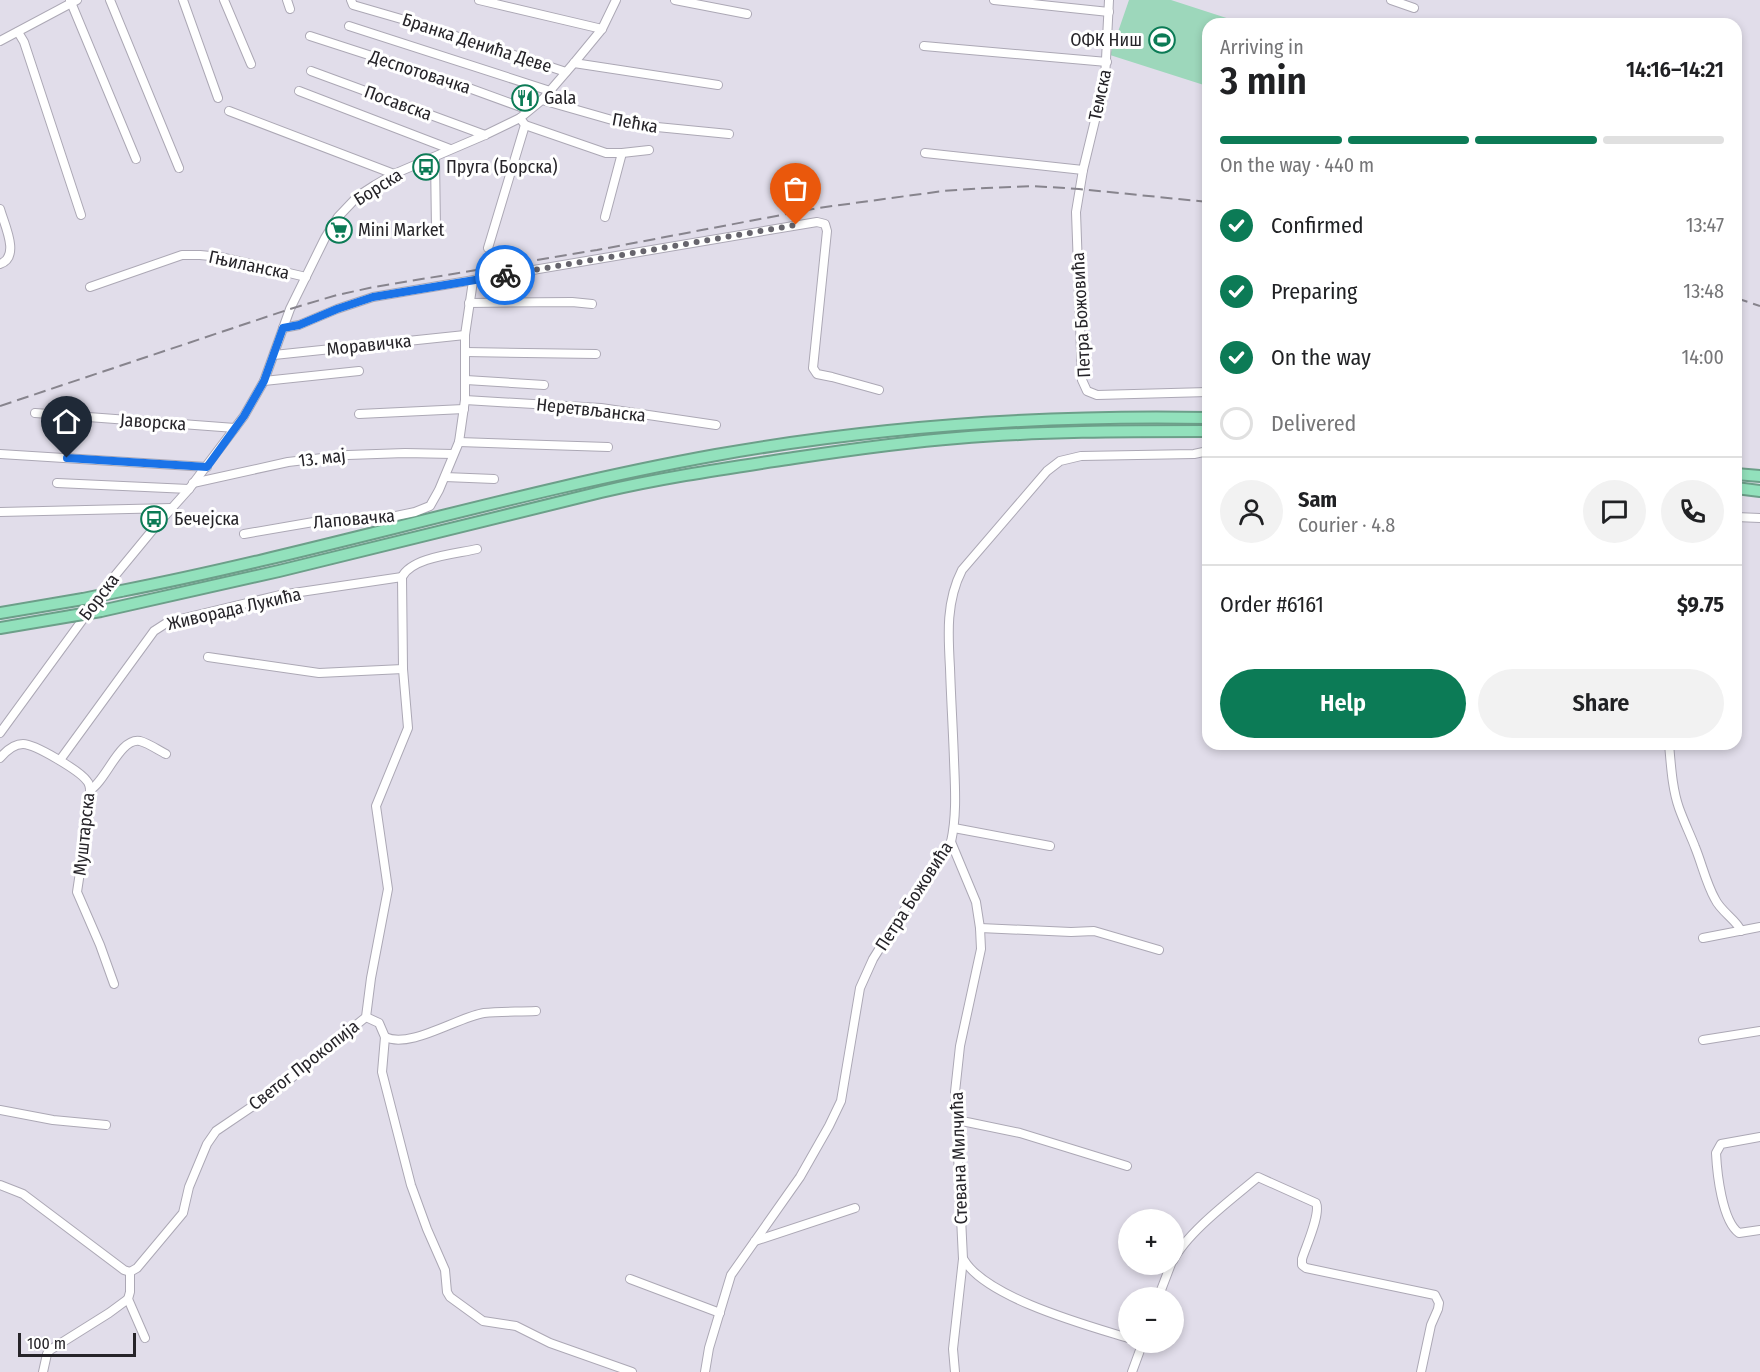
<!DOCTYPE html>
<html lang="en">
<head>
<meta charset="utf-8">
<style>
	:root { --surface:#fff; --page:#f2f2f2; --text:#202124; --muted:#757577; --line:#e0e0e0; --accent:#0c7b56 }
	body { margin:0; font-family:"Fira Sans Condensed",sans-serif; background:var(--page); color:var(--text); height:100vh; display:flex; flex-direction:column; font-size:22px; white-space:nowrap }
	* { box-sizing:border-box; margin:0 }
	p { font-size:20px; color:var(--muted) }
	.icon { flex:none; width:33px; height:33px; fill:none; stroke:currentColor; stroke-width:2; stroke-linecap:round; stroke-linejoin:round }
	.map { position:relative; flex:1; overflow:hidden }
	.drawer { position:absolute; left:1202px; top:18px; width:540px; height:732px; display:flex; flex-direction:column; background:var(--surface); border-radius:18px; box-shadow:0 3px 9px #0003 }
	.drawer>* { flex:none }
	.controls { position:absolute; left:1118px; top:1209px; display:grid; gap:12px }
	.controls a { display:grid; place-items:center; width:66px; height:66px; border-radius:50%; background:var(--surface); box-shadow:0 3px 9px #0003; font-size:30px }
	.scale { position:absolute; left:18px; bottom:15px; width:118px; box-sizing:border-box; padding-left:6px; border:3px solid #262429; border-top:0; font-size:16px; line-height:21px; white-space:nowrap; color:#262429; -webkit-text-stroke:4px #fff; paint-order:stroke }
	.pin { position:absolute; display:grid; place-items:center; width:51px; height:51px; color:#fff; margin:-62px -26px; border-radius:50% 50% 50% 0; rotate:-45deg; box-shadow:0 0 6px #0007 }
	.pin .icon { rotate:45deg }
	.courier { position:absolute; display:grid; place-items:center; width:60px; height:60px; margin:-30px; border:4px solid #1a73e8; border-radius:50%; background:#fff; color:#222; box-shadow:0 2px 8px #0007 }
	.summary em { font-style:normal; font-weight:600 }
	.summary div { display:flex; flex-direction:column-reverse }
	.summary { display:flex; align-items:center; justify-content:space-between; height:102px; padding:0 18px }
	h1 { font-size:39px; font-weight:600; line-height:45px }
	.bar { display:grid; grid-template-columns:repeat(4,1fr); gap:9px 6px; align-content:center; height:72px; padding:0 18px }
	.bar i { height:8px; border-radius:4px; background:var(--line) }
	.bar .active { background:var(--accent) }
	.bar p { grid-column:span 4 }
	.line { display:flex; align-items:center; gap:15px; padding:0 18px; border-top:2px solid var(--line) }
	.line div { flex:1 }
	.round { display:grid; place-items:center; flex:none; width:63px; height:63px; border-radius:32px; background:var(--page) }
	ol { padding:0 18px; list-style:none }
	li { display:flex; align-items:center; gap:18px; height:66px }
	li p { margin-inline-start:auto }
	li .icon { padding:6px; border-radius:50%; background:var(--accent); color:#fff; stroke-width:4 }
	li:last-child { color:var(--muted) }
	li i { width:33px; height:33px; border:3px solid var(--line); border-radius:50% }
	.action { display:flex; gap:12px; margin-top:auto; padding:12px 18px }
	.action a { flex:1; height:69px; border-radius:36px; background:var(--accent); color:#fff; font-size:24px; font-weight:600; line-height:69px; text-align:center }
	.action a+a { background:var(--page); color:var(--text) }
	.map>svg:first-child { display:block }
	.green { fill:#9dd7bb }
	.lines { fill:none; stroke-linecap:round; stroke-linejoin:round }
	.minor-casing { stroke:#aca8b5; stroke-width:10 }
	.highway-casing { stroke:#6c9f89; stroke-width:14 }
	.minor { stroke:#fff; stroke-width:8 }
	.highway { stroke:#92e1bc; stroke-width:10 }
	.rail { stroke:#87848d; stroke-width:2; stroke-dasharray:12 6; stroke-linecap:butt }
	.highway-bridge-casing { stroke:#6c9f89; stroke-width:14; stroke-linecap:butt }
	.highway-bridge { stroke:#92e1bc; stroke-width:10 }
	.done { stroke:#67656d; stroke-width:6; stroke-dasharray:0 10.8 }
	.route { stroke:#1a73e8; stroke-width:8 }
	.labels { text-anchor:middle; stroke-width:6; stroke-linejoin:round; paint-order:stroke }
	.poi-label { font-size:18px; fill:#262429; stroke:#fff; text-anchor:start }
	.street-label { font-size:18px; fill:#262429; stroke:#fff }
</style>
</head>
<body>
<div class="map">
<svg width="1760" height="1372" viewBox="0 0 1760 1372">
	<rect width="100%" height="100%" fill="#e1ddea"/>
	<polygon class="green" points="1129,0 1171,0 1245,24 1208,24 1207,86 1110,55"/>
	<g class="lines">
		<g class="minor-casing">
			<g id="minor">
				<polyline points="70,0 136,159"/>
				<polyline points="110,0 179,168"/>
				<polyline points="183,0 218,98"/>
				<polyline points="224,0 251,64"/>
				<polyline points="287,0 290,9"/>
				<polyline points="351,0 353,5 422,25 566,72"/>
				<polyline points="479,0 602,29"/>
				<polyline points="675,0 747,14"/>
				<polyline points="994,0 1109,12"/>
				<polyline points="1109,0 1105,79 1083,170 1076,212 1082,380 1087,391 1097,395 1208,392"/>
				<polyline points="1391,0 1414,8"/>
				<polyline points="349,26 550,91"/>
				<polyline points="18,32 24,42 81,215"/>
				<polyline points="310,36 455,83 529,110"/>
				<polyline points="0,41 77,0"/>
				<polyline points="924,46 1107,62"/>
				<polyline points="574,63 718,85"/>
				<polyline points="311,71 485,135"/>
				<polyline points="299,91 450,149"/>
				<polyline points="542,100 626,124 729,134"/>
				<polyline points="229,111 394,174"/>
				<polyline points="525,125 606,153 622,153 649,150"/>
				<polyline points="925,153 1083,170"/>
				<polyline points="435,157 436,230"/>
				<path d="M0,209C4,224 21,257 0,264"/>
				<polyline points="605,217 622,153"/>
				<polyline points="488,248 525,125 520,118"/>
				<polyline points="90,287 182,255 200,255 221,257 306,277"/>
				<polyline points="469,303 572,302 592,304"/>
				<polyline points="283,328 299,325 337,309 373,297 817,222 825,224 827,231 813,368 817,374 832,377 879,390"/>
				<polyline points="465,352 596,354"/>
				<polyline points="274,355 465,335"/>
				<polyline points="466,380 544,385"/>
				<polyline points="264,381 359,371"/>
				<polyline points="465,400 601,408 716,425"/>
				<polyline points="35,413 235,428"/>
				<polyline points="359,414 464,409"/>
				<polyline points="459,442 608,447"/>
				<polyline points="0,454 207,467"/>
				<polyline points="445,477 494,479"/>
				<polyline points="57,483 189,489"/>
				<polyline points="193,483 288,462 348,455 405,453 453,454"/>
				<polyline points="0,512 172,508"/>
				<polyline points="1736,517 1760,518"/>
				<polyline points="244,534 325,520 396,516 415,512 430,506 439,490 459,442 465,400 465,335 473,281"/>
				<path d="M402,577C412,557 456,554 477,549"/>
				<polyline points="208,657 319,673 403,669"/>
				<polyline points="0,733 113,578 155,527 189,489 244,416 264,381 290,309 325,238 338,217 358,196 375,185 394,174 485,135 520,118 542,100 574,63 602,29 616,0"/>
				<path d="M1669,744C1671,765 1672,788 1679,808C1684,822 1690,834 1695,847C1702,864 1706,883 1715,899C1721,912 1737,920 1741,931"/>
				<path d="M0,758C6,751 14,744 23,744C35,744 80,771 87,781C91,785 90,793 91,799L77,892L100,945L114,984"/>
				<polyline points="60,760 154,631 168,622 280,595 402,577"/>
				<path d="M90,790C106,781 120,737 140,741C148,743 158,750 166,754"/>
				<polyline points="954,828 1050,846"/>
				<polyline points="951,842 976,902 980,928 981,949 960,1046 955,1092 963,1259 953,1349 955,1372"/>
				<polyline points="980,928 1071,932 1094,931 1159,950"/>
				<polyline points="1703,938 1760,927"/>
				<polyline points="366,1017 379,1023 385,1037 382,1072 411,1185 427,1229 445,1270 447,1292 450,1297 483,1321 516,1326 550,1343 632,1372"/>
				<path d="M385,1037C410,1049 458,1017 484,1013C500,1011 519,1012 536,1011"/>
				<polyline points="1703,1040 1760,1031"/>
				<polyline points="0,1110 53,1120 106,1125"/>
				<polyline points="957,1120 1020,1133 1127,1166"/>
				<path d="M1760,1137L1721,1144L1716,1153C1717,1173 1722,1221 1739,1233L1760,1230"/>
				<polyline points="0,1185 23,1194 124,1270 130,1272"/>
				<polyline points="755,1241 855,1208"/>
				<path d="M964,1260C987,1298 1086,1325 1128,1338"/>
				<path d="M1173,1261C1186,1233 1233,1198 1258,1177L1316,1203C1321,1214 1306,1246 1302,1259V1265L1306,1268L1435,1295L1439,1303L1438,1309L1431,1325L1421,1372"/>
				<polyline points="130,1272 137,1268 183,1213 189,1187 207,1144 216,1131 278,1089 366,1017 371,978 388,889 376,806 408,728 403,669 402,577"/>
				<polyline points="130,1272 130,1292 128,1299 145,1338"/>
				<polyline points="630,1279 720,1313"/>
				<polyline points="1158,1298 1171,1264"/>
				<polyline points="43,1372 47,1354 50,1350 109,1313 128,1299"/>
				<path d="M705,1372L709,1348L731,1275L800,1177L829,1126L841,1101L860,988L873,959L898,919L951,842C957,815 955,787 954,760C953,730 951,699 950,668C948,634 946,601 962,570L1047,471L1060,461L1081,456L1194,454L1208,451"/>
				<polyline points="1132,1372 1143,1342"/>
			</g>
		</g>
		<g class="highway-casing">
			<g id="highway">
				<polyline points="1736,474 1760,476"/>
				<polyline points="1736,488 1760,491"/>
				<path d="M121,591C321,552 516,491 716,455C879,426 1042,415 1208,418"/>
				<path d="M101,611L279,571L601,492C665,477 729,468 794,458C848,450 902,442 957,438C1040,431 1124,431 1208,431"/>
				<polyline points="0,613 83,599"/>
				<polyline points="0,628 71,616"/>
			</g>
		</g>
		<use href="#minor" class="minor"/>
		<use href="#highway" class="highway"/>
		<g class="rail">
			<polyline points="1736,298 1760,306"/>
			<polyline points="0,406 290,309 337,295 374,287 597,250 818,208 943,191 986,188 1032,186 1079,189 1208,202"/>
		</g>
		<g class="highway-bridge-casing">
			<g id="highway-bridge">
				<polyline points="83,599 121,591"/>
				<polyline points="71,616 101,611"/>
			</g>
		</g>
		<use href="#highway-bridge" class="highway-bridge"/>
	</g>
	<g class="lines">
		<polyline class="done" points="505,275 796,225"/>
		<polyline class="route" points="67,458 207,467 244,416 264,381 283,328 299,325 337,309 373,297 505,275"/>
	</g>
	<defs>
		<g id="stadium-ring" transform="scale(1.35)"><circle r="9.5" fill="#fff" stroke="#0c7b56" stroke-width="1.5"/><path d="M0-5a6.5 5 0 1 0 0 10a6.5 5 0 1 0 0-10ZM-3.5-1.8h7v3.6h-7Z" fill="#0c7b56"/></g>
		<g id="restaurant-ring" transform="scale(1.35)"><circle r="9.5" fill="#fff" stroke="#0c7b56" stroke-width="1.5"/><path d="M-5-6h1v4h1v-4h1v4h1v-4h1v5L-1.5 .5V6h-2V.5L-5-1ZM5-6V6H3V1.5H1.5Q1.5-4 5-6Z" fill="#0c7b56"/></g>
		<g id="bus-ring" transform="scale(1.35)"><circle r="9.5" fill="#fff" stroke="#0c7b56" stroke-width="1.5"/><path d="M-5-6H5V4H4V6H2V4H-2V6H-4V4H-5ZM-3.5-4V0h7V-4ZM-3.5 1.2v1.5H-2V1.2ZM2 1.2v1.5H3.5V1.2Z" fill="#0c7b56"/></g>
		<g id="supermarket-ring" transform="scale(1.35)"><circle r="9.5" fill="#fff" stroke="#0c7b56" stroke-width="1.5"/><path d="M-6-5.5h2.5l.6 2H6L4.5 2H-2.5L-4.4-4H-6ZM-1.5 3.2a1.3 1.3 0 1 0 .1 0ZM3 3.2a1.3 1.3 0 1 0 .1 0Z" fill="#0c7b56"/></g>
	</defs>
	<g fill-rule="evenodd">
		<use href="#stadium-ring" x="1162" y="40"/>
		<use href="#restaurant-ring" x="525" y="98"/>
		<use href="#bus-ring" x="426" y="167"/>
		<use href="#supermarket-ring" x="339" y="230"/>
		<use href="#bus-ring" x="154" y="519"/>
	</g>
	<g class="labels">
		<g class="poi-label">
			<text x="1142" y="46" text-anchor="end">ОФК Ниш</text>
			<text x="544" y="104">Gala</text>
			<text x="446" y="173">Пруга (Борска)</text>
			<text x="358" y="236">Mini Market</text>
			<text x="174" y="525">Бечејска</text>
		</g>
		<g class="street-label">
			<text transform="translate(477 43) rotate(18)" y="6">Бранка Денића Деве</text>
			<text transform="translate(420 72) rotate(18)" y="6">Деспотовачка</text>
			<text transform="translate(1100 95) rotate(-78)" y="6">Темска</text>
			<text transform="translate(398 103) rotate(20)" y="6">Посавска</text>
			<text transform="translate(635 123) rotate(10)" y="6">Пећка</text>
			<text transform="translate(378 187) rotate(-32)" y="6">Борска</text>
			<text transform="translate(249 265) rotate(12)" y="6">Гњиланска</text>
			<text transform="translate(1081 315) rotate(-93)" y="6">Петра Божовића</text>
			<text transform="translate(369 345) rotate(-6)" y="6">Моравичка</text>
			<text transform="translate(591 410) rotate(6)" y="6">Неретвљанска</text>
			<text transform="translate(153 422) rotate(4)" y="6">Јаворска</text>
			<text transform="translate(322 458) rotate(-7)" y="6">13. мај</text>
			<text transform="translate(354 519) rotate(-5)" y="6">Лаповачка</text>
			<text transform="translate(99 597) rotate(-53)" y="6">Борска</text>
			<text transform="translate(234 609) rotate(-13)" y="6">Живорада Лукића</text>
			<text transform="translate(84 834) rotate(-84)" y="6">Муштарска</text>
			<text transform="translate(914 896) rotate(-57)" y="6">Петра Божовића</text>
			<text transform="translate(304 1065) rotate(-38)" y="6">Светог Прокопија</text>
			<text transform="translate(959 1158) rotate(-92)" y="6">Стевана Милчића</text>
		</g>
	</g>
</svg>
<div class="controls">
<a>+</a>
<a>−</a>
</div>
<div class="scale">100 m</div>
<div class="pin" style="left:796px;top:225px;background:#ea580c"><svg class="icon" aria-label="bag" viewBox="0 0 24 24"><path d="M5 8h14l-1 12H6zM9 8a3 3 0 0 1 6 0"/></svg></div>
<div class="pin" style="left:67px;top:458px;background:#1f2937"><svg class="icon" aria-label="home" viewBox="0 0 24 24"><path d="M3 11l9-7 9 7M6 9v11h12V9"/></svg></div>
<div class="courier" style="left:505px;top:275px"><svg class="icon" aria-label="bike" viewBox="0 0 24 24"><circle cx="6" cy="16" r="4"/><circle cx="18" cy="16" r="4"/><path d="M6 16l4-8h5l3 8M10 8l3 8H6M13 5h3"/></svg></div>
<section class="drawer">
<div class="summary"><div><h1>3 min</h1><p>Arriving in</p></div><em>14:16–14:21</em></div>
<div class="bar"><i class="active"></i><i class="active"></i><i class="active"></i><i></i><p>On the way · 440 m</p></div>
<ol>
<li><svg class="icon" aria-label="check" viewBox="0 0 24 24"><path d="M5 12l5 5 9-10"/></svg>Confirmed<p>13:47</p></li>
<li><svg class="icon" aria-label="check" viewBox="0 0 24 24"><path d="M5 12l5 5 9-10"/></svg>Preparing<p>13:48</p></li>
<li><svg class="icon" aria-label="check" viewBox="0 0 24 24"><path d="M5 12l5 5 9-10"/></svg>On the way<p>14:00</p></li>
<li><i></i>Delivered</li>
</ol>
<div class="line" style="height:108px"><a class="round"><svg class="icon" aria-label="person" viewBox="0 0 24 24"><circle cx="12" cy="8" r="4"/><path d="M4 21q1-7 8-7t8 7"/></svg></a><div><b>Sam</b><p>Courier · 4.8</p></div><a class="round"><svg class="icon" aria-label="chat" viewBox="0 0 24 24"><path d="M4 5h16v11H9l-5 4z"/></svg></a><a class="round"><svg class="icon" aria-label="phone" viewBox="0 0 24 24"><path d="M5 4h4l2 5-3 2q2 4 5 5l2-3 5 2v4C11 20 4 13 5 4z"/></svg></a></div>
<div class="line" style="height:78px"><div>Order #6161</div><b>$9.75</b></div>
<div class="action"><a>Help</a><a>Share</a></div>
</section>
</div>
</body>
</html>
